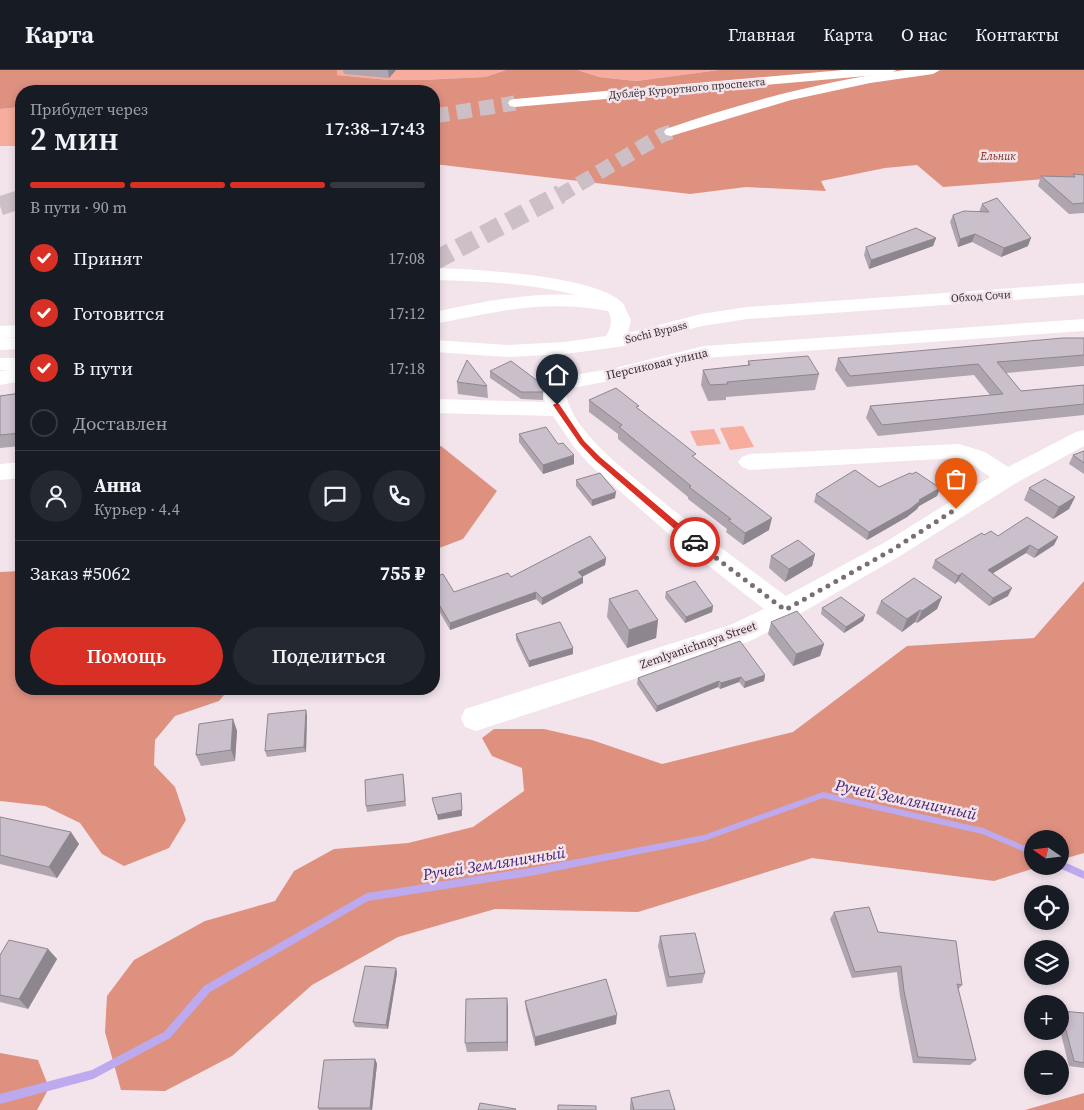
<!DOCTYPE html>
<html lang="ru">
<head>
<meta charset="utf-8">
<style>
	:root { --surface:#171b24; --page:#242831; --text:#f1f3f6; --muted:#9ea1a6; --line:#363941; --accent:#d93025 }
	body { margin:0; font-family:"Source Serif 4",serif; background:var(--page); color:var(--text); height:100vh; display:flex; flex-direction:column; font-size:19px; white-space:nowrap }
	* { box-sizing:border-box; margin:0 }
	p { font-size:16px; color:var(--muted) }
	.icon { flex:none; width:28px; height:28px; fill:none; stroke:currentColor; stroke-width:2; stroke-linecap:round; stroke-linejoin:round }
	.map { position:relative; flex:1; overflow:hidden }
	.sheet { position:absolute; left:15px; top:15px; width:425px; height:610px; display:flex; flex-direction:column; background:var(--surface); border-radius:20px; box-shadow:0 2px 8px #0003 }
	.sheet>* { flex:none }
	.needle { width:32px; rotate:284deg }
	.fabs { position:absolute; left:1024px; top:760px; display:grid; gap:10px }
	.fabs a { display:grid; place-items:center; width:45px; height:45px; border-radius:50%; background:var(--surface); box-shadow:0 2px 8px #0003; font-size:25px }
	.pin { position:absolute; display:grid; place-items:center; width:42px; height:42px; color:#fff; margin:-51px -21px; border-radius:50% 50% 50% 0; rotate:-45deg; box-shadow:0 0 5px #0007 }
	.pin .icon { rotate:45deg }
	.courier { position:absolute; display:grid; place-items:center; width:50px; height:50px; margin:-25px; border:4px solid #d93025; border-radius:50%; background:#fff; color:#222; box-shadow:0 1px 6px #0007 }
	.headline em { font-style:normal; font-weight:600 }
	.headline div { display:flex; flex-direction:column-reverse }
	.headline { display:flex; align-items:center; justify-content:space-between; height:85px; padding:0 15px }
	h1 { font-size:32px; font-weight:600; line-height:38px }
	.bar { display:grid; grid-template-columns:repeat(4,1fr); gap:8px 5px; align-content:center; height:60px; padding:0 15px }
	.bar i { height:6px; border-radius:4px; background:var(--line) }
	.bar .active { background:var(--accent) }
	.bar p { grid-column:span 4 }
	.line { display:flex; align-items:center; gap:12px; padding:0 15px; border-top:1px solid var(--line) }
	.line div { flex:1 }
	.round { display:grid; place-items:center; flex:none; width:52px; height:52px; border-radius:26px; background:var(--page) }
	ol { padding:0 15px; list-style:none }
	li { display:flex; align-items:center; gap:15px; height:55px }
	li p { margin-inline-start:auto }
	li .icon { padding:5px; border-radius:50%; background:var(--accent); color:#fff; stroke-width:4 }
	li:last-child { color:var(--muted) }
	li i { width:28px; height:28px; border:2px solid var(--line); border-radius:50% }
	.button { display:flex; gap:10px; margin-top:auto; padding:10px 15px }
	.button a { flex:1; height:58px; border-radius:30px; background:var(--accent); color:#fff; font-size:20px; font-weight:600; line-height:58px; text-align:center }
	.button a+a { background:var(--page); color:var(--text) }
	header { display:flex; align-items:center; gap:30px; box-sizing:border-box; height:70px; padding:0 25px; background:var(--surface); border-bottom:1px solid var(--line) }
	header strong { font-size:24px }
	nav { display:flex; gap:28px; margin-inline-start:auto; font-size:18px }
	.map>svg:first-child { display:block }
	.green { fill:#f6ad9d }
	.forest { fill:#df9180 }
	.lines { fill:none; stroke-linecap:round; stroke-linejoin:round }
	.stream { fill:#bda9ed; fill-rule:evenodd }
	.major-tunnel-far1 { stroke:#cdbfc6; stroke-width:15; stroke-dasharray:15 8; stroke-linecap:butt }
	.major-tunnel { stroke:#cdbfc6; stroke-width:19; stroke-dasharray:19 9; stroke-linecap:butt }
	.highway-tunnel-far1 { stroke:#cdbfc6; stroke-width:15; stroke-dasharray:15 8; stroke-linecap:butt }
	.highway-tunnel { stroke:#cdbfc6; stroke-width:19; stroke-dasharray:19 9; stroke-linecap:butt }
	.minor { fill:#fff; fill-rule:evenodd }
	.major { fill:#fff; fill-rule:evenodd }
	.highway { fill:#fff; fill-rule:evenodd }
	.wall { fill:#aea5af }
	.shaded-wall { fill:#8d868f }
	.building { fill:#cac0cc; stroke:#8d868f }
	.route { fill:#d93025 }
	.done { stroke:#786e73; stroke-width:5; stroke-dasharray:0 9 }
	.labels { text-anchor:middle; stroke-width:5; stroke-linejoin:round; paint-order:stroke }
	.far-street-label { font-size:11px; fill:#352f32; stroke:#f3e3eb }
	.far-park-label { font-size:11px; font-style:italic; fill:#812614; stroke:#f3e3eb }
	.street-label { font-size:12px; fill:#352f32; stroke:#f3e3eb }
	.near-water-label { font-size:16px; font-style:italic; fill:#442473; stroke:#f3e3eb }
</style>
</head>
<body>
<header>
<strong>Карта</strong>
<nav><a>Главная</a><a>Карта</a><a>О нас</a><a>Контакты</a></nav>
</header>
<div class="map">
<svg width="1084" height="1040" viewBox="0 0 1084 1040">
	<rect width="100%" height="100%" fill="#f3e3eb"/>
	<g class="green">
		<polygon points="337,0 506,0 485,7 421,10 389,10 337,5"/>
		<polygon points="578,0 719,0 636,11 599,7"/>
		<polygon points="21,37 21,76 0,76 0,39"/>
		<polygon points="743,356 754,377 730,380 720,358"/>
		<polygon points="714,359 721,374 697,376 690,361"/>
	</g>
	<g class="forest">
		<polygon points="0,0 337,0 337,5 389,10 421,10 485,7 506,0 578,0 599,7 636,11 719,0 1084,0 1084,106 943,117 917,95 885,98 821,111 826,121 746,117 690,124 434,94 434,21 21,21 21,37 0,39"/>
		<polygon points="434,376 441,376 497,421 463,469 434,480"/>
		<polygon points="21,501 21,619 229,619 219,631 175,646 155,670 154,695 175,717 186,750 169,778 124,796 102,784 80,753 45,736 0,731 0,502"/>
		<polygon points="1084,511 1084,783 1060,790 1060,769 1032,769 1032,796 1041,796 994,811 812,788 638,842 495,839 398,867 312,915 232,986 165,1021 121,1020 105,962 107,926 134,890 205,851 275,831 294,801 334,779 408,773 473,757 524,721 522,698 492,686 482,668 494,659 544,659 592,670 662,694 793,662 907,576 1034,568"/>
		<polygon points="0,983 38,990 49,1018 37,1040 0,1040"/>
		<polygon points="1084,1023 1084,1040 1025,1040"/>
	</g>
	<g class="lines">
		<g class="stream">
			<polygon points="823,722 983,758 1032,779 1032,785 982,764 823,728 704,771 530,806 368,831 210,922 170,968 93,1009 0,1034 0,1024 92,1000 164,962 204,916 367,823 530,798 704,765"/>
			<polygon points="1060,790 1084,801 1084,809 1057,797 1060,796"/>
		</g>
		<polyline class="major-tunnel-far1" points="434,46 515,33"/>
		<polyline class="major-tunnel" points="0,136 21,129"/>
		<polyline class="highway-tunnel-far1" points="559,126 662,65 671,62"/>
		<polyline class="highway-tunnel" points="434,191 561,124"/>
		<g class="minor">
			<path d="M434,198C472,199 603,205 625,236L622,240C608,244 588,228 572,224C527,213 480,211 434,210Z"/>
			<path d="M1084,249V261L704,288L615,310L572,318L566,325C574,362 622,398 650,421C694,458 740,492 786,526L882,474L990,407L969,392L957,388L750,400L742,397L738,392L742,387L750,384L959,374L985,382L1008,397L1076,362L1084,360V376L1016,413L900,486L770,561L750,571L476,661L465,657L461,648L465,639L730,555L764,539L678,472L589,394L574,377L553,346L434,343V329L545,332L544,325L546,319L557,308L615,298L704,276Z"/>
			<polygon points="21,255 21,267 0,268 0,256"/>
			<polygon points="21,392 21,408 0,410 0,394"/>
		</g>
		<g class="major">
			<polygon points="843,0 896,0 889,4 515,37 510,36 508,33 510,30 515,29"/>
			<polygon points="21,299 21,311 0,315 0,301"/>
		</g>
		<g class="highway">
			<path d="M905,0H940L933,4L870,13L791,30L671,66L666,65L664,62L666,59C744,32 823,11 905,0Z"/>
			<path d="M1084,213V225L747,249L702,256L625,276L565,284L508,287L434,282V270L508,275L565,272L606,266C611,258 613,250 608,241C541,229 499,242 434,254V242C497,229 558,216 622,232L631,250L628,263L701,244L747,237Z"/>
			<polygon points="21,267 21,279 0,280 0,268"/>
			<rect x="0" y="288" width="21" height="12"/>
		</g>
	</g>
	<g class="wall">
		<polygon points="343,0 396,0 389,8 344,4"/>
		<polygon points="1073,104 1084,105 1084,143 1069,144 1038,116 1041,106 1072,107"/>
		<polygon points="982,134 1028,176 1001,187 972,172 958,177 950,152 953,145 979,142"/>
		<polygon points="936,168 933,176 869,199 864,185 866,177"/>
		<polygon points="1084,268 1084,296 1006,303 1021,321 1084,315 1084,345 878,366 866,348 870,336 990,325 974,305 847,317 835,300 838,288"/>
		<polygon points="748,291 819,304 815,320 726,327 726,330 708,331 701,315 703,300 748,295"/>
		<polygon points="490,301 543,315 543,330 521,329 490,308"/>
		<polygon points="457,312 487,316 488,328 458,324"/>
		<polygon points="21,323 21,376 0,378 0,326"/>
		<polygon points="589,330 639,339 695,389 769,460 743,475 726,462 727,459 688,429 688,427 618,369 618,364 589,342"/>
		<polygon points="519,364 574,394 543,404 519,372"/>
		<polygon points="1084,381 1084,404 1069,394 1073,385"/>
		<polygon points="576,410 615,428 592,436 576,416"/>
		<polygon points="879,417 940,418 937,426 919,436 917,439 907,447 867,470 814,432 816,424"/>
		<polygon points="1029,418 1075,427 1069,439 1053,449 1024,430"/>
		<polygon points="984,465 998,466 1058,467 1054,475 1034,488 1026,483 993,503 1008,526 989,536 958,511 955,514 932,498 935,490"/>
		<polygon points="815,484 812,496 785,512 769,498 771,486"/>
		<polygon points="606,488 605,495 582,506 583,513 542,535 536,529 450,560 434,532 434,507 454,522 511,507"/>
		<polygon points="666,522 713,536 712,542 685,553 665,528"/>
		<polygon points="942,527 937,539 917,553 915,552 902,562 876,543 881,531"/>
		<polygon points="609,529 658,550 656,568 627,578 607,547"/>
		<polygon points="822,538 865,545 863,551 844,563 821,544"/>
		<polygon points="771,552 824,574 820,586 793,596 768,564"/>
		<polygon points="516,564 573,584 529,597 516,570"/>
		<polygon points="765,605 764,611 744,618 739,612 720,619 718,617 656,642 637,614 638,608"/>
		<polygon points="307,645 306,682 267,687 265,681"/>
		<polygon points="233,649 237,661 235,691 201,696 196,685"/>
		<polygon points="404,710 406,736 367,742 366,736"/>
		<polygon points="0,747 79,774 57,808 0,794"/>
		<polygon points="834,842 878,862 962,915 958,920 976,990 970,995 913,993 900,927 897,902 852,908 830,849"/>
		<polygon points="660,866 705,903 702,913 667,917 658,876"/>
		<polygon points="48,879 57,889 28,939 0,932 0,885"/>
		<polygon points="396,898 397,903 388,959 355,957 353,952"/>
		<polygon points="507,928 508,981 467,982 465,973"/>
		<polygon points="525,931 616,954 535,976 526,940"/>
		<polygon points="1061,941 1084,943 1084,998 1069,996 1060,960 1060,942"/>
		<polygon points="375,989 377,994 372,1040 319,1040 318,1038"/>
		<polygon points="631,1028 675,1040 630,1040 630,1036"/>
	</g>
	<g class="shaded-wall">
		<polygon points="388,0 396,0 389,8"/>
		<polygon points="975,164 972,172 958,177 960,169"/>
		<polygon points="936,168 933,176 869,199 871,190"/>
		<polygon points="1031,168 1028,176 1001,187 1004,178"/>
		<polygon points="574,385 574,394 543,404 543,395"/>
		<polygon points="940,418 937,426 919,436 917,439 907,447 867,470 869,462 919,430"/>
		<polygon points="616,422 615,428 592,436 592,430"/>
		<polygon points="1075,427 1069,439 1053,449 1059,437"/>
		<polygon points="772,448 769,460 743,475 745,463"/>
		<polygon points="1058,467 1054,475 1034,488 1038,480"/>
		<polygon points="1030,475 1026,483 985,508 988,500"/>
		<polygon points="815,484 812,496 785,512 789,499"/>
		<polygon points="606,488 605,495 578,509 578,502"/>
		<polygon points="962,503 958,511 955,514 958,506"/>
		<polygon points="583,507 583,513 542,535 542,528"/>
		<polygon points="1012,518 1008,526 989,536 993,528"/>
		<polygon points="536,522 536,529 450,560 450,553"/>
		<polygon points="942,527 937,539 917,553 922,541"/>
		<polygon points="713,536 712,542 685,553 686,547"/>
		<polygon points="920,540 915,552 902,562 907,549"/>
		<polygon points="865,545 863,551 844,563 846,557"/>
		<polygon points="658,550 656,568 627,578 629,560"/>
		<polygon points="824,574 820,586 793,596 796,584"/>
		<polygon points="573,578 573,584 529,597 529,591"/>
		<polygon points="765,605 764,611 744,618 745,612"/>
		<polygon points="741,607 739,612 720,619 721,613"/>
		<polygon points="719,611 718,617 656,642 657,636"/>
		<polygon points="306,640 307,645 306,682 304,677"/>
		<polygon points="233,649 237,661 235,691 231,680"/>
		<polygon points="461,723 462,746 438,750 437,745"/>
		<polygon points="71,762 79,774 57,808 49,797"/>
		<polygon points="48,879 57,889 28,939 19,929"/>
		<polygon points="396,898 397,903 388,959 386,955"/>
		<polygon points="507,928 508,938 508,981 507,972"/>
		<polygon points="617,945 616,954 535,976 535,967"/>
		<polygon points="375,989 377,994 372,1040 371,1040 370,1038"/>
	</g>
	<g class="building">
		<polygon points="1073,104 1084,105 1084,133 1073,134 1041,106 1075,107"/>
		<polygon points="997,128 1031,168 1004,178 975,164 960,169 953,145 964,141 989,142 982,134"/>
		<polygon points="916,158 936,168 871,190 866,177"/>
		<polygon points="1063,268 1084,268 1084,285 997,292 1021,321 1084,315 1084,334 882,355 870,336 1003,324 978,294 850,306 838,288"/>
		<polygon points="808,286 819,304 727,312 728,314 710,315 703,300 750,295 748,291"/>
		<polygon points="467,290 487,316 457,312"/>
		<polygon points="511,291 543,315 543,322 521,322 490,301"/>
		<polygon points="616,318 639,336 636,337 696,384 692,386 772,448 745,463 728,450 731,449 689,417 691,416 619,357 622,355 589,330"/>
		<polygon points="21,323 21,363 0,365 0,326"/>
		<polygon points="546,357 558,374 563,373 574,385 543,395 519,364"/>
		<polygon points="1084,381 1084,393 1073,385"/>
		<polygon points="855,400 879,417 910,403 912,404 916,402 940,418 919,430 920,431 910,439 869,462 816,424"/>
		<polygon points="600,403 616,422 592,430 576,410"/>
		<polygon points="1045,409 1075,427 1059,437 1029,418"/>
		<polygon points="1027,447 1058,467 1038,480 1030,475 988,500 1012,518 993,528 962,503 958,506 935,490 982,463 984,465 991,461 998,466"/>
		<polygon points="590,466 606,488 578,502 583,507 542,528 536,522 450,553 434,526 434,507 443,504 454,522 508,503 511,507"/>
		<polygon points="798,470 815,484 789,499 771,486"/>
		<polygon points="914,508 942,527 922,541 920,540 907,549 881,531"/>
		<polygon points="695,511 713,536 686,547 666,522"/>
		<polygon points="637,520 658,550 629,560 609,529"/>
		<polygon points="841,527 865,545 846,557 822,538"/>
		<polygon points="797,541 824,574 796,584 771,552"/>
		<polygon points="560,552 573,578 529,591 516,564"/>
		<polygon points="740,571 765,605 745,612 741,607 721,613 719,611 657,636 638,608"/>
		<polygon points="306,640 304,677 265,681 268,644"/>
		<polygon points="233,649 231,680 196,685 199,654"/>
		<polygon points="403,704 405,731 366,736 365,710"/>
		<polygon points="461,723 462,740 437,745 432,728"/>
		<polygon points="0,747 71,762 49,797 0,785"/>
		<polygon points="869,837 878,862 956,871 962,915 957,914 976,990 918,987 904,921 901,896 855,902 834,842"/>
		<polygon points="695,863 705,903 669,907 660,866"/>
		<polygon points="9,870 48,879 19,929 0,925 0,885"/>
		<polygon points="365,896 396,898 386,955 353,952"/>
		<polygon points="606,909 617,945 535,967 525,931"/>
		<polygon points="507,928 507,972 465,973 466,929"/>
		<polygon points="1061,941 1084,943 1084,993 1074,991"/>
		<polygon points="375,989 370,1038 318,1038 324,990"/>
		<polygon points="669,1020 675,1040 634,1040 631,1028"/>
		<polygon points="480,1033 516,1039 515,1040 478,1040"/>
		<polygon points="558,1035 596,1036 596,1040 558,1040"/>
	</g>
	<polygon class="route" points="554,334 559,334 584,371 600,387 698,470 698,474 692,474 595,390 580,374 553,335"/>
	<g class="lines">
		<polyline class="done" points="695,472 785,540 892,480 956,439"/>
	</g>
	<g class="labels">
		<g class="far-street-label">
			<text transform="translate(687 18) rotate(-5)" y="4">Дублёр Курортного проспекта</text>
			<text transform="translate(981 226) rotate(-4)" y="4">Обход Сочи</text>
			<text transform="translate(656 262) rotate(-14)" y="4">Sochi Bypass</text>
		</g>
		<g class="far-park-label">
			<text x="998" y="90">Ельник</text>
		</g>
		<g class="street-label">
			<text transform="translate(657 294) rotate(-13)" y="4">Персиковая улица</text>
			<text transform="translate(698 575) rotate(-19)" y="4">Zemlyanichnaya Street</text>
		</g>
		<g class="near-water-label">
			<text transform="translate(906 729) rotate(12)" y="6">Ручей Земляничный</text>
			<text transform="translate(494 793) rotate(-9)" y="6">Ручей Земляничный</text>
		</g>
	</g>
</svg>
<div class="fabs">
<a><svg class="needle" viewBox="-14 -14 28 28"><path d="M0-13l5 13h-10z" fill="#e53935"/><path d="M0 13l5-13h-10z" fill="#9ea1a6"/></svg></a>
<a><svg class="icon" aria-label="locate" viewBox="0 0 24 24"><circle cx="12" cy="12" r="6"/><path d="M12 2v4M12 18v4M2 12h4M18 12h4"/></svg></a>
<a><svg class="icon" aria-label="layers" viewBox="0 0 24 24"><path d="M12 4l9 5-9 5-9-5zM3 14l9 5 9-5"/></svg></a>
<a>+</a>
<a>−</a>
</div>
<div class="pin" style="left:956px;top:439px;background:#ea580c"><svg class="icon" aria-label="bag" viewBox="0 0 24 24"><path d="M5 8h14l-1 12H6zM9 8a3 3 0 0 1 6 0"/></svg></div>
<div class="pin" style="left:557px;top:335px;background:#1f2937"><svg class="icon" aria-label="home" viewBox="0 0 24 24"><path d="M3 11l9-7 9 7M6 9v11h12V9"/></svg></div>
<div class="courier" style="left:695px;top:472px"><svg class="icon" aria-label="car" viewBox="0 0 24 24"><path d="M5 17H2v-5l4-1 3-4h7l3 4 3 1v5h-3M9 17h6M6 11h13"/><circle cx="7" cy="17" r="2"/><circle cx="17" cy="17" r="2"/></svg></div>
<section class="sheet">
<div class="headline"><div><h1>2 мин</h1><p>Прибудет через</p></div><em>17:38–17:43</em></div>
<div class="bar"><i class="active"></i><i class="active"></i><i class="active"></i><i></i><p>В пути · 90 m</p></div>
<ol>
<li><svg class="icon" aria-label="check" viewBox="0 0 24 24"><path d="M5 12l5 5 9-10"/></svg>Принят<p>17:08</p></li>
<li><svg class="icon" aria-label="check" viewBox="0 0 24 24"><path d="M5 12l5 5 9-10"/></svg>Готовится<p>17:12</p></li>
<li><svg class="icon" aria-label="check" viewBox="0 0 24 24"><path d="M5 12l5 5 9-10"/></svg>В пути<p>17:18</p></li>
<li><i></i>Доставлен</li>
</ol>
<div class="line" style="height:90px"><a class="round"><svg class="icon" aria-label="person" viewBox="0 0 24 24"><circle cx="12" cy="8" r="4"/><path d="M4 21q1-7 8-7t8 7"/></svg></a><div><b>Анна</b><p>Курьер · 4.4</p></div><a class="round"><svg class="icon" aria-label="chat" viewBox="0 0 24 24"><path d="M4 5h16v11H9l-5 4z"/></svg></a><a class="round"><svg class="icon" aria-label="phone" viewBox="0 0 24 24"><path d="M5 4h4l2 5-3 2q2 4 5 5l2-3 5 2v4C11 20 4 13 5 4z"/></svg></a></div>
<div class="line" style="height:65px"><div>Заказ #5062</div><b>755 ₽</b></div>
<div class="button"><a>Помощь</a><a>Поделиться</a></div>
</section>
</div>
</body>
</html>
